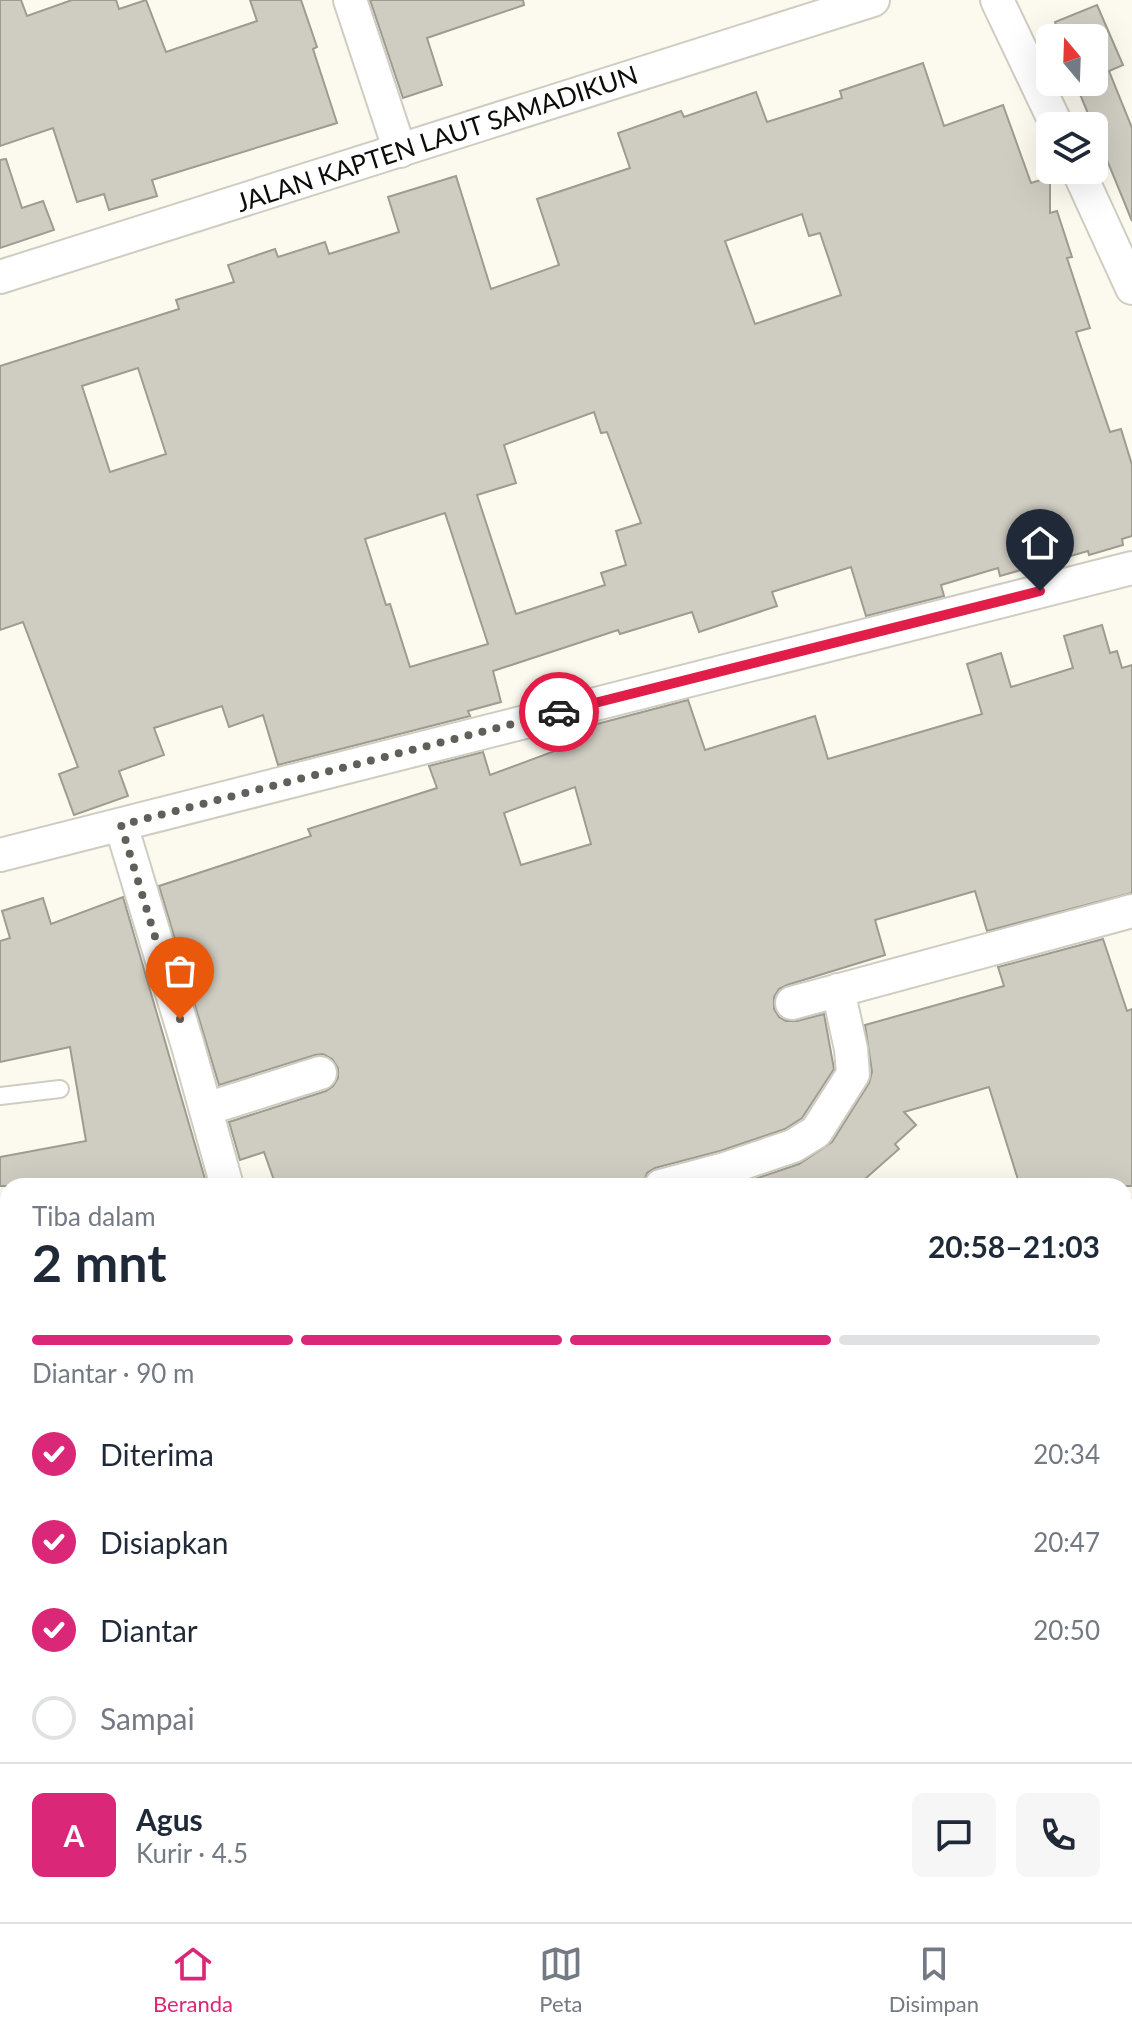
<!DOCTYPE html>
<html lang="id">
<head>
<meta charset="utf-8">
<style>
	:root { --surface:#fff; --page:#f6f6f7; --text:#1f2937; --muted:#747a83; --line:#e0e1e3; --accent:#db2777 }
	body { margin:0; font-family:Lato,sans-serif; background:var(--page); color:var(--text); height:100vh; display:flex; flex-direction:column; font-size:30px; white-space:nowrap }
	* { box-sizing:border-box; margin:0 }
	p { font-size:26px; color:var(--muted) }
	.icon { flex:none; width:44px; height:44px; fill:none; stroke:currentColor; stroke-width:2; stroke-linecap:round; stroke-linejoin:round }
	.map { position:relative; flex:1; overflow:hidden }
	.details { position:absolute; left:0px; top:1178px; width:1132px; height:744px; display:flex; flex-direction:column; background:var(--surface); border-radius:24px 24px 0 0; box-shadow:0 8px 32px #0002 }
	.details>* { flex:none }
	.needle { width:52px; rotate:341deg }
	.fabs { position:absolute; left:1036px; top:24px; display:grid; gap:16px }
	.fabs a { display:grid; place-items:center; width:72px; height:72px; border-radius:12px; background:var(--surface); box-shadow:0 8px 32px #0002; font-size:40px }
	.pin { position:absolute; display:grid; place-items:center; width:68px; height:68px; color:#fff; margin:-82px -34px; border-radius:50% 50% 50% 0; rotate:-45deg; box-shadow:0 0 8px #0007 }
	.pin .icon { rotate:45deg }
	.courier { position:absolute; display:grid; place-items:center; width:80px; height:80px; margin:-40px; border:6px solid #e11d48; border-radius:50%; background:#fff; color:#222; box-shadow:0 2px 10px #0007 }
	.head em { font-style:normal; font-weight:700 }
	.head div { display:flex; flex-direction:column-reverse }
	.head { display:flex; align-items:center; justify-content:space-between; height:136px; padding:0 32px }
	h1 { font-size:52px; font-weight:700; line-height:60px }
	.bar { display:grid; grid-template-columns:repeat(4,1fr); gap:12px 8px; align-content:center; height:96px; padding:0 32px }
	.bar i { height:10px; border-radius:6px; background:var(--line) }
	.bar .on { background:var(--accent) }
	.bar p { grid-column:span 4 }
	.line { display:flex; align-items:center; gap:20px; padding:0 32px; border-top:2px solid var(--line) }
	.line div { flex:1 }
	.round { display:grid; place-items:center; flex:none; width:84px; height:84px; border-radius:12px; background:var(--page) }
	ol { padding:0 32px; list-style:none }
	li { display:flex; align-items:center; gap:24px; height:88px }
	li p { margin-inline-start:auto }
	li .icon { padding:8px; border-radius:50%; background:var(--accent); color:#fff; stroke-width:4 }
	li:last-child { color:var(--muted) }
	li i { width:44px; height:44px; border:4px solid var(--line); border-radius:50% }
	.dock { display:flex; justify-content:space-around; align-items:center; height:112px; border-top:2px solid var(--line); background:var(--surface); font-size:22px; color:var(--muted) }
	.dock a { display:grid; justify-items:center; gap:4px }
	.dock .on { color:var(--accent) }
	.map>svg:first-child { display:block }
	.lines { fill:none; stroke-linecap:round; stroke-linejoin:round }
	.river { stroke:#c092c6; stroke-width:66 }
	.building { fill:#cfcdc2; stroke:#9e9c91; stroke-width:2; fill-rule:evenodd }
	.lane-casing { stroke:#cfcdc2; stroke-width:20 }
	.street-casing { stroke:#cfcdc2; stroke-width:36 }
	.lane { stroke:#fff; stroke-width:16 }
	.street { stroke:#fff; stroke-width:32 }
	.done { stroke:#605f59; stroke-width:8; stroke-dasharray:0 14.4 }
	.route { stroke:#e11d48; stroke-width:10 }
	.labels { text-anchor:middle; stroke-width:6; stroke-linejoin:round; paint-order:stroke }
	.street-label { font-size:26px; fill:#0c0c08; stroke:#fff }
</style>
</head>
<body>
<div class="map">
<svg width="1132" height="1922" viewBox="0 0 1132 1922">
	<rect width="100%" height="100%" fill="#fcfaef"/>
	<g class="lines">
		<g class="river">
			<polyline points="0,1445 8,1444"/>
			<polyline points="1055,1914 1058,1922"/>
		</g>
	</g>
	<g class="building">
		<polygon points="0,0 21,0 27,16 72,0 116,0 119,9 146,0 166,52 257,21 250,0 301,0 317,47 313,49 337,123 152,180 157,196 109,210 104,194 77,202 53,128 0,146"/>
		<polygon points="370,0 523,0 524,5 427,38 442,85 403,98"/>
		<polygon points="1097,5 1123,65 1109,71 1132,128 1132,221 1075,82 1094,82 1094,38 1061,38 1055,22"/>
		<path d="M923,63L944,126L1003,105L1031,183L1050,177V213L1057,211L1072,257L1067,258L1090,328L1076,332L1110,432L1121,429L1132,465V536L1122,539L1123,545L1089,555L1088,551L1000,576L998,568L941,585L944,596L866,616L851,567L772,592L777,606L699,632L692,612L620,634L618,630L493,671L501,702L468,711L470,716L278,765L263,715L229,727L222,706L154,728L164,755L119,771L128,796L74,815L59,774L78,767L23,622L0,630V366L179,309L176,300L234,282L228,265L275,249L278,257L325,242L329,254L399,232L388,197L456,176L491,289L559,265L537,199L630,168L618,133L681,111L684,117L756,92L767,122L842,98L840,91ZM802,214L809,236L820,233L841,295L755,324L725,241ZM138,368L166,454L110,472L82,386ZM594,412L601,433L607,432L641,523L616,531L626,565L601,573L605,585L516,614L477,495L516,483L504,445ZM445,513L488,644L410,667L390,604L386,605L365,539Z"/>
		<polygon points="6,159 22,208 43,201 54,230 0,248 0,160"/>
		<path d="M1102,625L1110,653L1117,651L1122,668L1132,665V893L987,931L975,891L875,920L885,955L787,985L779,989L774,997V1009L779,1017L786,1021H797L824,1014L834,1069L802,1118L785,1129L720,1151L655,1168L647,1173L643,1186H276L264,1152L240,1160L229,1122L326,1091L333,1086L338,1078V1068L332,1059L323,1054L315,1055L219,1085L159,886L311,836L308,829L437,788L429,766L483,752L490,775L563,748L559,734L688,700L705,750L815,716L828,759L982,714L967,664L1001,653L1011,687L1073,668L1064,636ZM575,787L591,844L521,865L504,813Z"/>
		<polygon points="123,897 205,1179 166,1186 0,1186 0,1157 86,1141 70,1047 0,1062 0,941 10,938 2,911 43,898 51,924"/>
		<polygon points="1103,939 1127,1011 1132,1009 1132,1186 1020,1186 989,1087 904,1112 916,1125 895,1144 899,1149 857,1186 734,1186 799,1164 832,1142 869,1083 872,1072 865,1025 1004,986 998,967"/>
	</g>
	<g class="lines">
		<g class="lane-casing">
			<polyline id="lane" points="0,1096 60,1089"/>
		</g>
		<g class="street-casing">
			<g id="street">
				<polyline points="350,0 400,151"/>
				<polyline points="997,0 1057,126"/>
				<polyline points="1078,170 1132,288"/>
				<polyline points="0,277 873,0"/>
				<polyline points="121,825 188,1046 227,1186"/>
				<polyline points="0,855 1132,568"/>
				<polyline points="792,1003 1132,911"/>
				<polyline points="206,1109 320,1073"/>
				<polyline points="661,1186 725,1169 793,1146 816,1132 853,1074 851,1049 838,990"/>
				<polyline points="1124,1217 1132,1215"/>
				<polyline points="0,1233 8,1232"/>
				<polyline points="1124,1366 1132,1363"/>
				<polyline points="0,1401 8,1400"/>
				<polyline points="0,1512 8,1511"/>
				<polyline points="1124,1750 1132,1769"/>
				<polyline points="0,1765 8,1764"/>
				<polyline points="1124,1800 1132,1806"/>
				<polyline points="142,1914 145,1922"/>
				<polyline points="942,1914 944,1922"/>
				<polyline points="563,1922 605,1914"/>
			</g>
		</g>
		<use href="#lane" class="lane"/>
		<use href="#street" class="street"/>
	</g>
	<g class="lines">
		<polyline class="done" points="180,1019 121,825 559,712"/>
		<polyline class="route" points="559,712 1040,591"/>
	</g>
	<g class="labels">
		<g class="street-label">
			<text transform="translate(437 139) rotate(-18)" y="9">JALAN KAPTEN LAUT SAMADIKUN</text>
		</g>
	</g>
</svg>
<div class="fabs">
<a><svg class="needle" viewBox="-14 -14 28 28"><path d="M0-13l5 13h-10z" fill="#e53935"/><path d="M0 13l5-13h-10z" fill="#747a83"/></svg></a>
<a><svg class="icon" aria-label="layers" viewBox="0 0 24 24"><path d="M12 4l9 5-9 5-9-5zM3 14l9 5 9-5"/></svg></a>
</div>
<div class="pin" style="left:180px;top:1019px;background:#ea580c"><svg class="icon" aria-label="bag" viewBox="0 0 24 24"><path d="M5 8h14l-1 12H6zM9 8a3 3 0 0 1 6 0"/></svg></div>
<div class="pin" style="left:1040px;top:591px;background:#1f2937"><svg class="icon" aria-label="home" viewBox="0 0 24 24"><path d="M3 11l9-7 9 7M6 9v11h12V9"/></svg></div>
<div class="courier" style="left:559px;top:712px"><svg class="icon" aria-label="car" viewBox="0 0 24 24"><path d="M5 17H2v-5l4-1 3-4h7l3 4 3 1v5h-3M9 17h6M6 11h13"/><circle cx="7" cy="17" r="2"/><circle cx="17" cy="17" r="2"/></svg></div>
<section class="details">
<div class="head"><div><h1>2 mnt</h1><p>Tiba dalam</p></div><em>20:58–21:03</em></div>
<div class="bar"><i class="on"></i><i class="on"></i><i class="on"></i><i></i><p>Diantar · 90 m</p></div>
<ol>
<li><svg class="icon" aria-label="check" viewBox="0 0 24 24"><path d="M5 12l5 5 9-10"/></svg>Diterima<p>20:34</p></li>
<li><svg class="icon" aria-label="check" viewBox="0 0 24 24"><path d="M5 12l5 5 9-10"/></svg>Disiapkan<p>20:47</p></li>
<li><svg class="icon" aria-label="check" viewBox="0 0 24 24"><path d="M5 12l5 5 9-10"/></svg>Diantar<p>20:50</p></li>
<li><i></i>Sampai</li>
</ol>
<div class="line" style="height:144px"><b class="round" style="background:var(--accent);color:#fff">A</b><div><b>Agus</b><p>Kurir · 4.5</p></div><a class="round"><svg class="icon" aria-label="chat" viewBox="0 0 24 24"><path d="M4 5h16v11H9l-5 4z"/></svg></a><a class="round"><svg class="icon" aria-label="phone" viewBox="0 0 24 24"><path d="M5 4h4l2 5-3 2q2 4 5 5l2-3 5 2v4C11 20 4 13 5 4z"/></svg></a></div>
</section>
</div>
<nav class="dock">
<a class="on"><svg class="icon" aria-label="home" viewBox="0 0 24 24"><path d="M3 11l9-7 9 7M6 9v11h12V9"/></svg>Beranda</a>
<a><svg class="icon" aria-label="map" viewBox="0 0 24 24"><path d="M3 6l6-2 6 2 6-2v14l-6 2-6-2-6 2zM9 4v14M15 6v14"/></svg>Peta</a>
<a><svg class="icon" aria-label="saved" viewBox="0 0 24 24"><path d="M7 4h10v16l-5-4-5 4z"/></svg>Disimpan</a>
</nav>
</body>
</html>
